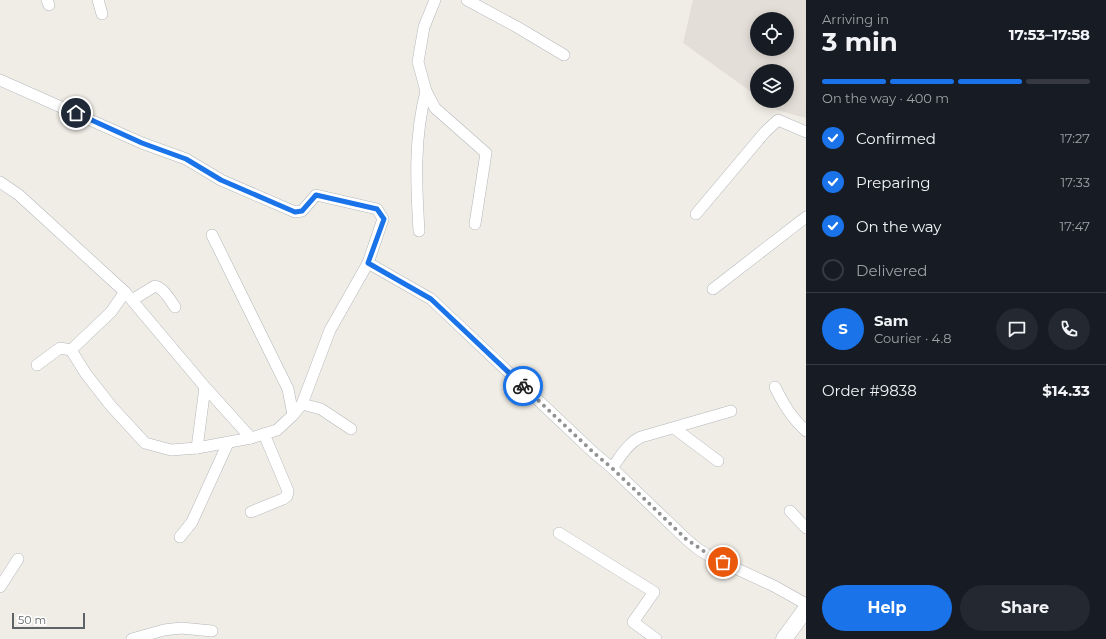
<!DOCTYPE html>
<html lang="en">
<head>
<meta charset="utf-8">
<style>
	:root { --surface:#171b24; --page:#242831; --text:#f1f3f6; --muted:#9ea1a6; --line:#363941; --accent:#1a73e8 }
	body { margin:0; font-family:Montserrat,sans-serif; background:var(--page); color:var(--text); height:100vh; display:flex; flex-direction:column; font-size:15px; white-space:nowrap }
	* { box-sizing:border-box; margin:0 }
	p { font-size:13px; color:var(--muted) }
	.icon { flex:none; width:22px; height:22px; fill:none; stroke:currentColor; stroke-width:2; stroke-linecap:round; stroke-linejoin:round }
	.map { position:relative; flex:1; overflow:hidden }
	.details { display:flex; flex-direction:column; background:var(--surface); width:300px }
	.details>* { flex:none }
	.controls { position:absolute; left:750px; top:12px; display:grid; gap:8px }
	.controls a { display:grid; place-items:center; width:44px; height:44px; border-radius:50%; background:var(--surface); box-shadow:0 2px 10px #0003; font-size:20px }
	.scale { position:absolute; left:12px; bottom:10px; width:73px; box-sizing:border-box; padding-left:4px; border:2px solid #5e6367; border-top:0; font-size:11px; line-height:14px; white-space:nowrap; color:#5e6367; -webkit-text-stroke:3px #fff; paint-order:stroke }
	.pin { position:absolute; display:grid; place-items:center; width:34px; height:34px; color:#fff; margin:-17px; border:2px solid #fff; border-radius:50%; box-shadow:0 1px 4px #0007 }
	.courier { position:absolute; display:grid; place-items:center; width:40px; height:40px; margin:-20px; border:3px solid #1a73e8; border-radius:50%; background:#fff; color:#222; box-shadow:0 1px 5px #0007 }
	.summary em { font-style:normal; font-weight:700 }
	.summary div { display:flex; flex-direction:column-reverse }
	.summary { display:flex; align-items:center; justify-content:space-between; height:68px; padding:0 16px }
	h1 { font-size:26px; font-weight:700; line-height:30px }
	.bar { display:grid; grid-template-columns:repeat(4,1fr); gap:6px 4px; align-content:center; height:48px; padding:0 16px }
	.bar i { height:5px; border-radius:3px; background:var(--line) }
	.bar .current { background:var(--accent) }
	.bar p { grid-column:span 4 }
	.line { display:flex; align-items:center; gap:10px; padding:0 16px; border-top:1px solid var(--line) }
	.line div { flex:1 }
	.round { display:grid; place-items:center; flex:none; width:42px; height:42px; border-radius:21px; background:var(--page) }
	ol { padding:0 16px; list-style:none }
	li { display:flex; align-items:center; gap:12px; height:44px }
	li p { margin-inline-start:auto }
	li .icon { padding:4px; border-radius:50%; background:var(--accent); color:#fff; stroke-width:4 }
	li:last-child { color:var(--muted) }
	li i { width:22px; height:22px; border:2px solid var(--line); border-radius:50% }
	.action { display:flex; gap:8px; margin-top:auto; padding:8px 16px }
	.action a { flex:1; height:46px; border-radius:24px; background:var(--accent); color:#fff; font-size:16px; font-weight:700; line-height:46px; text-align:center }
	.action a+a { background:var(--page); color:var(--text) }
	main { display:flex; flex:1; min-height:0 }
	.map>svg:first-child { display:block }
	.education { fill:#e3ded7; fill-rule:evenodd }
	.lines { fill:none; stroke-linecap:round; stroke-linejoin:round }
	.street-casing { stroke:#b3b7bb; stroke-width:12 }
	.secondary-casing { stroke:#b2b7bb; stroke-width:17 }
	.street { stroke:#fff; stroke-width:11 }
	.secondary { stroke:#fff; stroke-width:16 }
	.done { stroke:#919393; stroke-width:4; stroke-dasharray:0 7.2 }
	.route { stroke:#1a73e8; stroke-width:5 }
</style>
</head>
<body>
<main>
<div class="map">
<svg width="806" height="639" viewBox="0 0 806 639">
	<rect width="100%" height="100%" fill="#f0ede6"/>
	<path class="education" d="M693,0H806V118L777,110L764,101H787V71H757V96L683,43ZM757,19H787V49H757Z"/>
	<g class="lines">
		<g class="street-casing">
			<g id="street">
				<polyline points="47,0 49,5"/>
				<polyline points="98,0 102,14"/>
				<polyline points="435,0 424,27 418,62 426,91 435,108 486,153 475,224"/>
				<polyline points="467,0 517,27 564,55"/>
				<polyline points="0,80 142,143 186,159 221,180 295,212 302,211 316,195 377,209 383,219 368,263 431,299 594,453 612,468 686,539 698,549 711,557 774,586 806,604"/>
				<polyline points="0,182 19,195 125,292 205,387 251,438 277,430 293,415 302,404 330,330 368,263"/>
				<polyline points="696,214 765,132 778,120 806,132"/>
				<path d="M419,231C416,182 414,138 426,91"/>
				<polyline points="212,235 288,389 293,415"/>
				<polyline points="713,289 806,217"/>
				<polyline points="125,292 111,312 71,350 86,374 111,406 145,443 171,450 197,448 251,438"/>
				<path d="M132,300L155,286C164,288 170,300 175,307"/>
				<polyline points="37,365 60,348 71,350"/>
				<path d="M775,387C784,405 791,417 806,431"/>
				<polyline points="302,404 321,409 351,429"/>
				<polyline points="674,428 718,461"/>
				<polyline points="197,448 205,387"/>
				<path d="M612,468C621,456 628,443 641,437L731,411"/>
				<polyline points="790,511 806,528"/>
				<polyline points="251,512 283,499 287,496 288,491 264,434"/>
				<polyline points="559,533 654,592 633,622 656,639"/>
				<polyline points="180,537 192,522 228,443"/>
				<polyline points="0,587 18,559"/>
				<polyline points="132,639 164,630 181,628 212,631"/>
			</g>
		</g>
		<g class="secondary-casing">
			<polyline id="secondary" points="784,639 806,609"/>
		</g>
		<use href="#street" class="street"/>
		<use href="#secondary" class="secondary"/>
	</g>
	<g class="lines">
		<polyline class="done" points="523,386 594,453 612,468 686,539 711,556 723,562"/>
		<polyline class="route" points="76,113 142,143 186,159 221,180 295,212 302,211 316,195 377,209 384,219 368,263 431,299 523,386"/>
	</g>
</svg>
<div class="controls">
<a><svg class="icon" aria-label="locate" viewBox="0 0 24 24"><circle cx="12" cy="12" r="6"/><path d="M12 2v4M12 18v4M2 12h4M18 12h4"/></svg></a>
<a><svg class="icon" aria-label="layers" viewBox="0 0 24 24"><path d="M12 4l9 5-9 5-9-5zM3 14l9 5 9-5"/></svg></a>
</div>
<div class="scale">50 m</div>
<div class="pin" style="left:723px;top:562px;background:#ea580c"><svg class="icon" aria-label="bag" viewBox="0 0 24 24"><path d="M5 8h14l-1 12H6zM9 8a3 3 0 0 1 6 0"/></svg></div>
<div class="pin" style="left:76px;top:113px;background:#1f2937"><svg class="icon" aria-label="home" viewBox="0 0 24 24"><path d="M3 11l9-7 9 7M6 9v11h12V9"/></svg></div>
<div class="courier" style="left:523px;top:386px"><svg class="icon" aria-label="bike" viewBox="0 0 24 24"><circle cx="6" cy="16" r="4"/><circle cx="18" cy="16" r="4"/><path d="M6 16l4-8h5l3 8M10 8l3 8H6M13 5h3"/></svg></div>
</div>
<section class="details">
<div class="summary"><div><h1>3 min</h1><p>Arriving in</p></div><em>17:53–17:58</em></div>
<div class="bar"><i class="current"></i><i class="current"></i><i class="current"></i><i></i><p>On the way · 400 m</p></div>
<ol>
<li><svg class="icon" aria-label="check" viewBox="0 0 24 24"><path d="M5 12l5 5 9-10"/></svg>Confirmed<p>17:27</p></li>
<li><svg class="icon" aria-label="check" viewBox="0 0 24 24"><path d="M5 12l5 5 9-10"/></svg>Preparing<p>17:33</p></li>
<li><svg class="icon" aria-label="check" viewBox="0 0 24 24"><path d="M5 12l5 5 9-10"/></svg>On the way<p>17:47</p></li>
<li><i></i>Delivered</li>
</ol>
<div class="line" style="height:72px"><b class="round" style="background:var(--accent);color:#fff">S</b><div><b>Sam</b><p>Courier · 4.8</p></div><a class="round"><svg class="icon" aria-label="chat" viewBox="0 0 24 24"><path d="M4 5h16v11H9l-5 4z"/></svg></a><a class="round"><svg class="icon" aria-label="phone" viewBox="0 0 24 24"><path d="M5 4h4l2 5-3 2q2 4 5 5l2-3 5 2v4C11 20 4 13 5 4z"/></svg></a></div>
<div class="line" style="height:52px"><div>Order #9838</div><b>$14.33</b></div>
<div class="action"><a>Help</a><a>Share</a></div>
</section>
</main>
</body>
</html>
